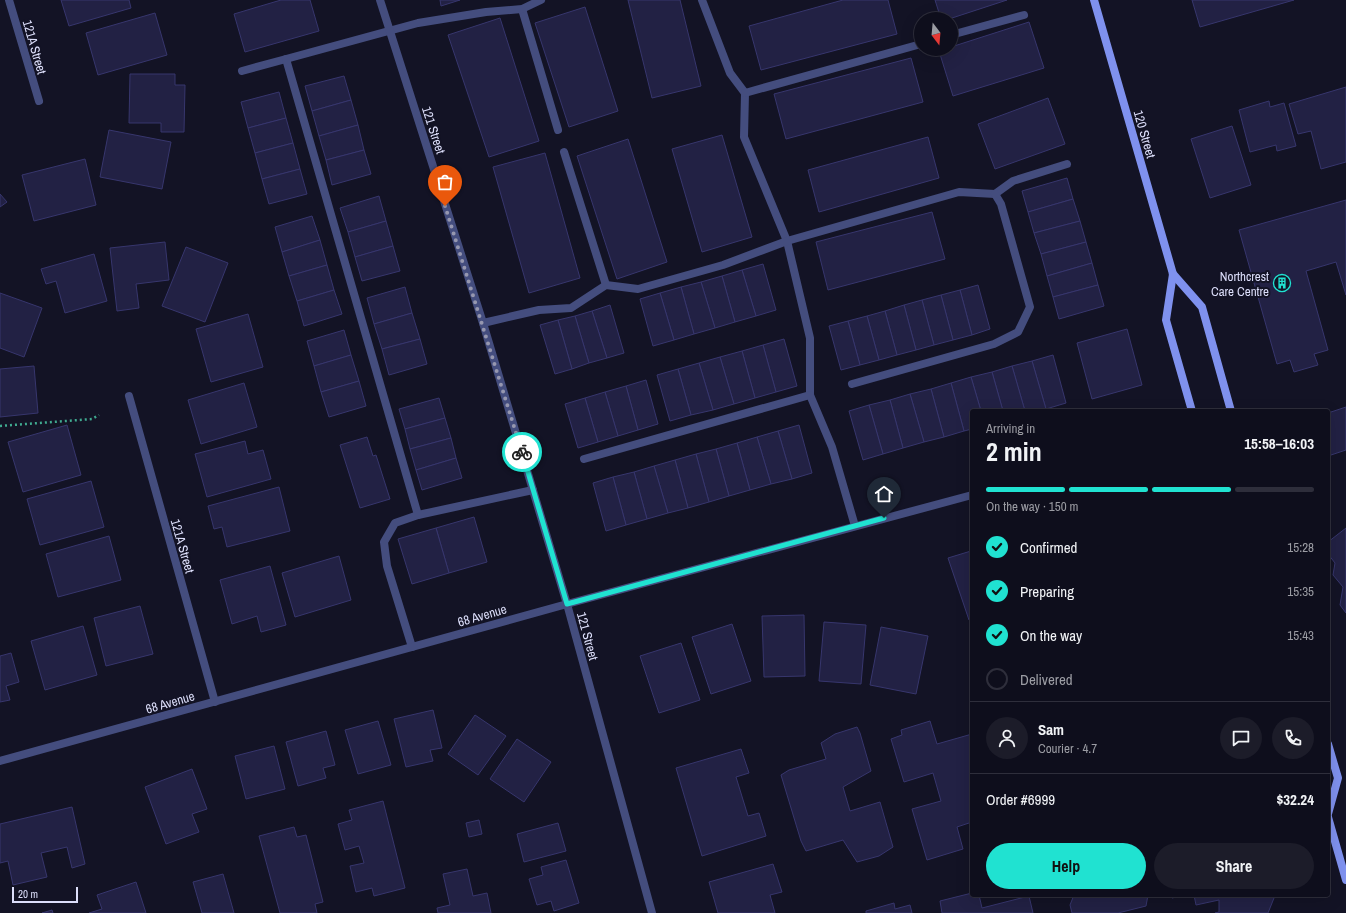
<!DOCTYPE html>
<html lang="en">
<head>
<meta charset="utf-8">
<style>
	:root { --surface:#0e0e1c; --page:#1c1c29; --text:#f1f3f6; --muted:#9b9ca3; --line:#2e2e3b; --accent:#20e2d1 }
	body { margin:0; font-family:"Archivo Narrow",sans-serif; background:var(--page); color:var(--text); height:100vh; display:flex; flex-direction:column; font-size:15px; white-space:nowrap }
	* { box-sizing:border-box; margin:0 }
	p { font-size:13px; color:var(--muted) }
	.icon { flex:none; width:22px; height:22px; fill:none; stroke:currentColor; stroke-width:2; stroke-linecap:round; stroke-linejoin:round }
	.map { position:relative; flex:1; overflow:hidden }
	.drawer { position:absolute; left:970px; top:409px; width:360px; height:488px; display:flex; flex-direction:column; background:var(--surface); border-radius:4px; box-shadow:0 4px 16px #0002,0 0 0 1px var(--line) }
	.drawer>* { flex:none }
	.needle { width:26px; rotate:164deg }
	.controls { position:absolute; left:914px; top:12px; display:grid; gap:8px }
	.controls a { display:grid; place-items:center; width:44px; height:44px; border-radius:50%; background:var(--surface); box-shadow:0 4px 16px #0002,0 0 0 1px var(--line); font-size:20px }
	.scale { position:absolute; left:12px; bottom:10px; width:66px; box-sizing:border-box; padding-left:4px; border:2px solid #dcdefa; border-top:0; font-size:11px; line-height:14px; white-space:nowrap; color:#dcdefa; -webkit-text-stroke:3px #131325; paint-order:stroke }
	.pin { position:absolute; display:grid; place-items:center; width:34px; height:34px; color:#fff; margin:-41px -17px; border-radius:50% 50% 50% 0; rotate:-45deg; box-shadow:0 0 4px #0007 }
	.pin .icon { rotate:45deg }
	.courier { position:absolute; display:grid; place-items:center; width:40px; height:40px; margin:-20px; border:3px solid #20e2d1; border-radius:50%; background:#fff; color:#222; box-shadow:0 1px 5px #0007 }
	.overview em { font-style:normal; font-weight:700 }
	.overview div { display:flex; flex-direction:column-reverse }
	.overview { display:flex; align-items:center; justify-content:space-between; height:68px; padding:0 16px }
	h1 { font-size:26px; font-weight:700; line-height:30px }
	.bar { display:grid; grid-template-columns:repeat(4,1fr); gap:6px 4px; align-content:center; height:48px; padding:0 16px }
	.bar i { height:5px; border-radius:3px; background:var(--line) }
	.bar .current { background:var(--accent) }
	.bar p { grid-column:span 4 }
	.line { display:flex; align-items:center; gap:10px; padding:0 16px; border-top:1px solid var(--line) }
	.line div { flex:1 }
	.round { display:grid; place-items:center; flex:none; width:42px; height:42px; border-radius:21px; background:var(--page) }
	ol { padding:0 16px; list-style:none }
	li { display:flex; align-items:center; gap:12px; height:44px }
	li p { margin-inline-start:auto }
	li .icon { padding:4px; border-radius:50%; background:var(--accent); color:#111; stroke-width:4 }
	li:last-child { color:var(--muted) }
	li i { width:22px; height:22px; border:2px solid var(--line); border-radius:50% }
	.cta { display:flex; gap:8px; margin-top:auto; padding:8px 16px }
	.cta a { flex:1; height:46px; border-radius:24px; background:var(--accent); color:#111; font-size:16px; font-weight:700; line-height:46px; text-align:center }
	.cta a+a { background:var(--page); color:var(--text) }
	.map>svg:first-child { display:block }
	.building { fill:#222144; stroke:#37366d }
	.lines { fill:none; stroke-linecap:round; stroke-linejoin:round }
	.path { stroke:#40aa90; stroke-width:2.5; stroke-dasharray:2 3; stroke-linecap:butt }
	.service { stroke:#444d7e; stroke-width:8 }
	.minor { stroke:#444d7e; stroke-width:8 }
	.tertiary { stroke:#444d7e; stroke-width:8 }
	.secondary { stroke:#7f91ee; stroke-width:8 }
	.done { stroke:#9697af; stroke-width:4; stroke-dasharray:0 7.2 }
	.route { stroke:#20e2d1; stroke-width:5 }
	.labels { text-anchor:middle; stroke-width:4; stroke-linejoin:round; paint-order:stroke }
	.street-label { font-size:13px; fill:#dcdefa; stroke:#131325 }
	.poi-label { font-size:13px; fill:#dcdefa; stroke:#131325; text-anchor:end }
</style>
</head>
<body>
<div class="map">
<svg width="1346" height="913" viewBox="0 0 1346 913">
	<rect width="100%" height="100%" fill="#131325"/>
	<g class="building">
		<polygon points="61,0 129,0 131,8 69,26"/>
		<polygon points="281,0 310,0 319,31 245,52 234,14"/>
		<polygon points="440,0 460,0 441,6"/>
		<polygon points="628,0 680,0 701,86 652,98"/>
		<polygon points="843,0 888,0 897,34 761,70 749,26"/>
		<polygon points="935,0 1007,0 949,19 941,19"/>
		<polygon points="1192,0 1294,0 1200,27"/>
		<polygon points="585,7 618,111 569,127 535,23"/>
		<polygon points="155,13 167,55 98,75 86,33"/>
		<polygon points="500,18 539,141 489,157 448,35"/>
		<polygon points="1029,22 1044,68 953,96 939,51 951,49 951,47"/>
		<polygon points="911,58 923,102 786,139 774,94"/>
		<polygon points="130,74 175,74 175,85 185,85 184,132 161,132 161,123 129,123"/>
		<polygon points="344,76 351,100 312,111 305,86"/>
		<polygon points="1346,87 1346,162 1321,169 1311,131 1298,134 1289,104"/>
		<polygon points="279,92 286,118 248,128 241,102"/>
		<polygon points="1048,98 1065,144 995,169 978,124"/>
		<polygon points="351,100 358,125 319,136 312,111"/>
		<polygon points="1269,101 1270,107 1284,103 1296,146 1277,151 1276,145 1250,152 1239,110"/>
		<polygon points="286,118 293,143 255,153 248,128"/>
		<polygon points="358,125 364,150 326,160 319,136"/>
		<polygon points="1232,126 1251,185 1210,198 1191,139"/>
		<polygon points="109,130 171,142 162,189 100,177"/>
		<polygon points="722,135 752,237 702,252 672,149"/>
		<polygon points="928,137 939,178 819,212 808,170"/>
		<polygon points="628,139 667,262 617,279 577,156"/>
		<polygon points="293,143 300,169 262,179 255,153"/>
		<polygon points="364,150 371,174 332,185 326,160"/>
		<polygon points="545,153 580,278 529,293 493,167"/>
		<polygon points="85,159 96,205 34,221 22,175"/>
		<polygon points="300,169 307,194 269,204 262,179"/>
		<polygon points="1067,178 1073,199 1028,212 1022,191"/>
		<polygon points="0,194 7,202 0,207"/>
		<polygon points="379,196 386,221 348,232 340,208"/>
		<polygon points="1073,199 1080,221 1034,233 1028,212"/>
		<polygon points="1346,200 1346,295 1336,262 1306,271 1328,350 1314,354 1318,365 1294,372 1290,360 1277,364 1239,230"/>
		<polygon points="932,212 945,259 828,290 816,242"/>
		<polygon points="312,216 320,240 282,252 275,227"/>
		<polygon points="386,221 393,246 355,257 348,232"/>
		<polygon points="1080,221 1086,242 1041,254 1034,233"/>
		<polygon points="320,240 327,265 289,276 282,252"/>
		<polygon points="165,242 169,280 136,284 139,308 117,311 110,248"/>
		<polygon points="1086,242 1092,263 1047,276 1041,254"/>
		<polygon points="393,246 400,271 362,281 355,257"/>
		<polygon points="186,247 228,263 205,322 162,306"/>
		<polygon points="94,254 107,301 65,313 56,281 46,284 41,269"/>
		<polygon points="1092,263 1098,285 1053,297 1047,276"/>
		<polygon points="763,264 776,310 756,316 742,270"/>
		<polygon points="327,265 334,290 297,301 289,276"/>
		<polygon points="742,270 756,316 735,322 722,276"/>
		<polygon points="722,276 735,322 715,328 701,282"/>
		<polygon points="701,282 715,328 694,334 681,287"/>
		<polygon points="978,285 990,329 972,335 960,290"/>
		<polygon points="1098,285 1104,306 1059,319 1053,297"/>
		<polygon points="405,287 412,313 374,324 367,298"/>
		<polygon points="681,287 694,334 674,340 660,293"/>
		<polygon points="334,290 342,314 304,326 297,301"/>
		<polygon points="960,290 972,335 953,340 941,295"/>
		<polygon points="0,293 42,308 24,357 0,348"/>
		<polygon points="660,293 674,340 653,346 640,299"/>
		<polygon points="941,295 953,340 934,345 922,300"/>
		<polygon points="922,300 934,345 916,350 904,305"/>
		<polygon points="610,305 624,353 607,358 592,311"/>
		<polygon points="904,305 916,350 897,355 885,311"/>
		<polygon points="592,311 607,358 589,363 575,316"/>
		<polygon points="885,311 897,355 879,360 867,316"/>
		<polygon points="412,313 420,339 382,349 374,324"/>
		<polygon points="248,314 263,367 211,382 196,329"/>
		<polygon points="575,316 589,363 572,369 558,320"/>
		<polygon points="867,316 879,360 860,365 848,321"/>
		<polygon points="558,320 572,369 555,374 540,325"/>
		<polygon points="848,321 860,365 841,370 829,326"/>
		<polygon points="1127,329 1142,385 1092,399 1077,343"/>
		<polygon points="344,330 351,355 314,366 307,341"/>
		<polygon points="420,339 427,364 389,375 382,349"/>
		<polygon points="784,339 797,386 776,392 763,345"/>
		<polygon points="763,345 776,392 755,398 742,351"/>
		<polygon points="742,351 755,398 734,404 720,357"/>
		<polygon points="351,355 359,381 321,392 314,366"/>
		<polygon points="1053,355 1066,403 1046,409 1032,361"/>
		<polygon points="720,357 734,404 713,410 699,363"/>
		<polygon points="1032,361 1046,409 1025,411 1012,366"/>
		<polygon points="699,363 713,410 691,415 678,369"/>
		<polygon points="34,366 38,413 0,417 0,369"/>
		<polygon points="1012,366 1025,411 1003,411 992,372"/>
		<polygon points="678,369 691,415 670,421 657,375"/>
		<polygon points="992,372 1003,411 981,411 971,377"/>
		<polygon points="971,377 981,411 972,411 972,429 964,431 951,383"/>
		<polygon points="646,380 658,424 638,430 626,386"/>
		<polygon points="359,381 366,406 329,417 321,392"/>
		<polygon points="244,383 257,427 201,444 188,400"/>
		<polygon points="951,383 964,431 944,437 931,389"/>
		<polygon points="626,386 638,430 618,436 605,392"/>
		<polygon points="931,389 944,437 924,442 910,394"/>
		<polygon points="605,392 618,436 598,442 585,398"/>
		<polygon points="910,394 924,442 903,448 890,400"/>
		<polygon points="439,398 445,418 405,429 399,409"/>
		<polygon points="585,398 598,442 578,448 565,404"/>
		<polygon points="890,400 903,448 883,454 869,405"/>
		<polygon points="869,405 883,454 863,460 849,411"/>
		<polygon points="1346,407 1346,450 1328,456 1328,413"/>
		<polygon points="445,418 451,438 410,449 405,429"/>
		<polygon points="67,425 81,475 23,492 8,442"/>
		<polygon points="799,425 812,473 792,479 778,431"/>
		<polygon points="778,431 792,479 771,484 757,437"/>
		<polygon points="367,437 373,456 376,455 390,499 360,508 340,445"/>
		<polygon points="757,437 771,484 750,490 737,443"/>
		<polygon points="451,438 456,458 416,470 410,449"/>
		<polygon points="245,441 248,454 263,450 271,479 207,497 195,454"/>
		<polygon points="737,443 750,490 729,496 716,449"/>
		<polygon points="716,449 729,496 709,502 696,454"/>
		<polygon points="696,454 709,502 688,508 675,460"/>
		<polygon points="456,458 462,478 422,490 416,470"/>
		<polygon points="675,460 688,508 668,513 654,466"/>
		<polygon points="654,466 668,513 647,519 634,472"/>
		<polygon points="634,472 647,519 626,525 613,477"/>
		<polygon points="613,477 626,525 606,531 593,483"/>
		<polygon points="91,481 104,527 40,545 27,499"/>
		<polygon points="279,487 290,531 227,547 222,527 214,529 208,506"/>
		<polygon points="474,517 487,562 449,573 436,528"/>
		<polygon points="436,528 449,573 412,584 398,539"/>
		<polygon points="1346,528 1346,613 1340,605 1343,587 1333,575 1335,563 1328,554 1328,542"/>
		<polygon points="109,536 121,580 58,597 46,554"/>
		<polygon points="971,551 972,619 969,620 948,558"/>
		<polygon points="339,556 351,600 295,617 282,573"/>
		<polygon points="270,566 286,625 261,632 257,616 232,624 220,580"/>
		<polygon points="140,606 153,654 106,666 94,618"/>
		<polygon points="804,615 805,676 764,677 762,616"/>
		<polygon points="824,622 866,625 861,684 819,681"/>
		<polygon points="732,624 751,681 711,694 692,637"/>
		<polygon points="83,626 97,675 45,690 31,641"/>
		<polygon points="881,627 928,636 916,694 870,685"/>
		<polygon points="681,643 700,700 659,713 640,656"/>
		<polygon points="11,653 19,682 6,686 10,700 0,702 0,656"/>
		<polygon points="433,710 442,748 430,750 433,761 406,767 394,719"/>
		<polygon points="475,715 506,736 478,775 448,754"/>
		<polygon points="378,721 391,765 358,774 345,730"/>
		<polygon points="930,721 937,744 972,734 972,822 957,827 963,849 927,860 912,809 941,801 933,773 904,782 891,739 902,735 901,730"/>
		<polygon points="857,727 860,733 871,771 843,787 850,811 880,802 893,847 879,856 857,862 843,840 806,851 801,841 781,775 789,770 826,759 821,743 835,734"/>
		<polygon points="326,731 335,765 323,768 326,778 298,786 286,742"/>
		<polygon points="517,739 551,762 524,802 490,779"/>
		<polygon points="274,746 285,789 246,799 235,756"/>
		<polygon points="741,749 749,773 736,777 748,816 759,813 766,836 702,856 676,768"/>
		<polygon points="192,769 207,809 192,814 199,832 166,844 145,787"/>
		<polygon points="383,801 405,888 374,896 372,888 356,892 350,866 364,863 359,846 345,850 338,824 352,820 349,810"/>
		<polygon points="72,807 85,864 72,868 67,847 41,853 47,877 13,885 8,861 0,863 0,824"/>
		<polygon points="479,820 482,834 469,837 466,823"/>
		<polygon points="558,823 566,851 524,862 517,834"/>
		<polygon points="294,827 297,837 306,835 323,902 315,904 317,913 280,913 259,836"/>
		<polygon points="566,860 579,903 554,911 551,901 537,905 529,879 543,875 541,867"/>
		<polygon points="773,864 782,892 770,895 775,913 718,913 709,882"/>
		<polygon points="467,869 473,896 487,893 491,913 438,913 437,908 450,905 443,874"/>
		<polygon points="223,874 234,913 202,913 193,882"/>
		<polygon points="136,882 146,913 89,913 102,909 97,895"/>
		<polygon points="972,893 972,895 979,895 982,908 1029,896 1033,913 942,913 940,901"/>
		<polygon points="1074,895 1148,895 1146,906 1118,913 1072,913 1070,905"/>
		<polygon points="1172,895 1184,895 1172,898"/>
		<polygon points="1194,895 1273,895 1274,898 1268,913 1215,913 1219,912 1219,900 1196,905"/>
		<polygon points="894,903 895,909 910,905 912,913 866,913 866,911"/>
		<polygon points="52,910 53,913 42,913"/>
	</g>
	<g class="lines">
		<polyline class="path" points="0,426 92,419 99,415"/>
		<polyline class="service" points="242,71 286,59"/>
		<g class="minor">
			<polyline points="9,0 39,101"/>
			<polyline points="702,0 730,73 745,93 744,137 787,241 810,338 810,395 832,447 855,526"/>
			<polyline points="522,9 558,130"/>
			<polyline points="951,35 1024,15"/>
			<polyline points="745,93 921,44"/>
			<polyline points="564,152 606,285"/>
			<polyline points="483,323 539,310 571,308 606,285 638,289 723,265 787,241 959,192 995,194 1013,181 1067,164"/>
			<polyline points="852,384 994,344 1018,332 1030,307 1001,204 995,194"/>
			<polyline points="129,396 215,702"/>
			<polyline points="584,459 810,395"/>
			<polyline points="418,515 286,59 418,23 486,12 522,9 541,0"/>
			<polyline points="567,604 652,913"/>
			<polyline points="412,647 387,566 384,542 395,523 418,515 533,490"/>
		</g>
		<g class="tertiary">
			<polyline points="380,0 483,323 567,604"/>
			<polyline points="0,761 567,604 972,495"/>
		</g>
		<g class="secondary">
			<polyline points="1094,0 1173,274 1166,320 1192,411"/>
			<polyline points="1173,274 1202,307 1231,411"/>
			<polyline points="1328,744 1338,778 1328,814"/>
			<polyline points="1328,817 1346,880"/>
		</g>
	</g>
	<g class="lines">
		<polyline class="done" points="445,206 522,452"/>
		<polyline class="route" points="522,452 567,604 884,518"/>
	</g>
	<defs>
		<g id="building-ring" transform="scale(0.9)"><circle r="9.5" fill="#131325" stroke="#20e2d1" stroke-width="1.5"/><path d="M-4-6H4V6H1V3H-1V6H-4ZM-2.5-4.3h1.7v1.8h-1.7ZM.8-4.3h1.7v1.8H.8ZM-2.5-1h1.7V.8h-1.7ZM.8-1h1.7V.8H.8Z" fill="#20e2d1"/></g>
	</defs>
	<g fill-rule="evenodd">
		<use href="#building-ring" x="1282" y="283"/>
	</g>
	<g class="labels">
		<g class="street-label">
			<text transform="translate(35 47) rotate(74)" y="5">121A Street</text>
			<text transform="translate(434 130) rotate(72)" y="5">121 Street</text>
			<text transform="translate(1145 134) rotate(74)" y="5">120 Street</text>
			<text transform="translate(183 546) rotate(74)" y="5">121A Street</text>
			<text transform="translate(482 615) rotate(-16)" y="5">68 Avenue</text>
			<text transform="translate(588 636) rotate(75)" y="5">121 Street</text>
			<text transform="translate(170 702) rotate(-16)" y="5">68 Avenue</text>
		</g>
		<g class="poi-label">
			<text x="1269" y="281">Northcrest<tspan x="1269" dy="15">Care Centre</tspan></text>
		</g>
	</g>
</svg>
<div class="controls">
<a><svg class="needle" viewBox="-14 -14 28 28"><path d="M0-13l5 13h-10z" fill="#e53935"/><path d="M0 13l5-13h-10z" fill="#9b9ca3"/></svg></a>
</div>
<div class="scale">20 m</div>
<div class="pin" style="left:445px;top:206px;background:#ea580c"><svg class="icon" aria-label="bag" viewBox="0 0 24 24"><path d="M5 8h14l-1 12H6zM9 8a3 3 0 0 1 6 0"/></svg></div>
<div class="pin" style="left:884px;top:518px;background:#1f2937"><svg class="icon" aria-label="home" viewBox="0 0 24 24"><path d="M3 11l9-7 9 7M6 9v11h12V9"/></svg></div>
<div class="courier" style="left:522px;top:452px"><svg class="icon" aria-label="bike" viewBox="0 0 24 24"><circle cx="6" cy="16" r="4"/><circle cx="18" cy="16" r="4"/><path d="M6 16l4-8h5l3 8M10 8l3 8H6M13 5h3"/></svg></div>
<section class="drawer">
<div class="overview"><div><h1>2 min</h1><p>Arriving in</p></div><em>15:58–16:03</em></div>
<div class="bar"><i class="current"></i><i class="current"></i><i class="current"></i><i></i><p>On the way · 150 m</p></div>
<ol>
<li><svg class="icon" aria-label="check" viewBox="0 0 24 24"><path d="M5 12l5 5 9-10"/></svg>Confirmed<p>15:28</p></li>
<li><svg class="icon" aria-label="check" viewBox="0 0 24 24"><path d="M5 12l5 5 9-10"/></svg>Preparing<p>15:35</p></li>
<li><svg class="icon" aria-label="check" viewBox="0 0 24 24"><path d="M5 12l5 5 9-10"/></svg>On the way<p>15:43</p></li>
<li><i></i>Delivered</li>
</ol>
<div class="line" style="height:72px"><a class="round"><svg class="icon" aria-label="person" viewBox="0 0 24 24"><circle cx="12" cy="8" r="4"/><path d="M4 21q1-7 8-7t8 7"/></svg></a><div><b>Sam</b><p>Courier · 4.7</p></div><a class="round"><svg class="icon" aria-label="chat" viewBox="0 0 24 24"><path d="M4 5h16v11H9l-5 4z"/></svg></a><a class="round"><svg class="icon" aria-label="phone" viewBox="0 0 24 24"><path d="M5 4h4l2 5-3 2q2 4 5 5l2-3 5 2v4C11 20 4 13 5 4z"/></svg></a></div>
<div class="line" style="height:52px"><div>Order #6999</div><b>$32.24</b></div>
<div class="cta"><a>Help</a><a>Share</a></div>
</section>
</div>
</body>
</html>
